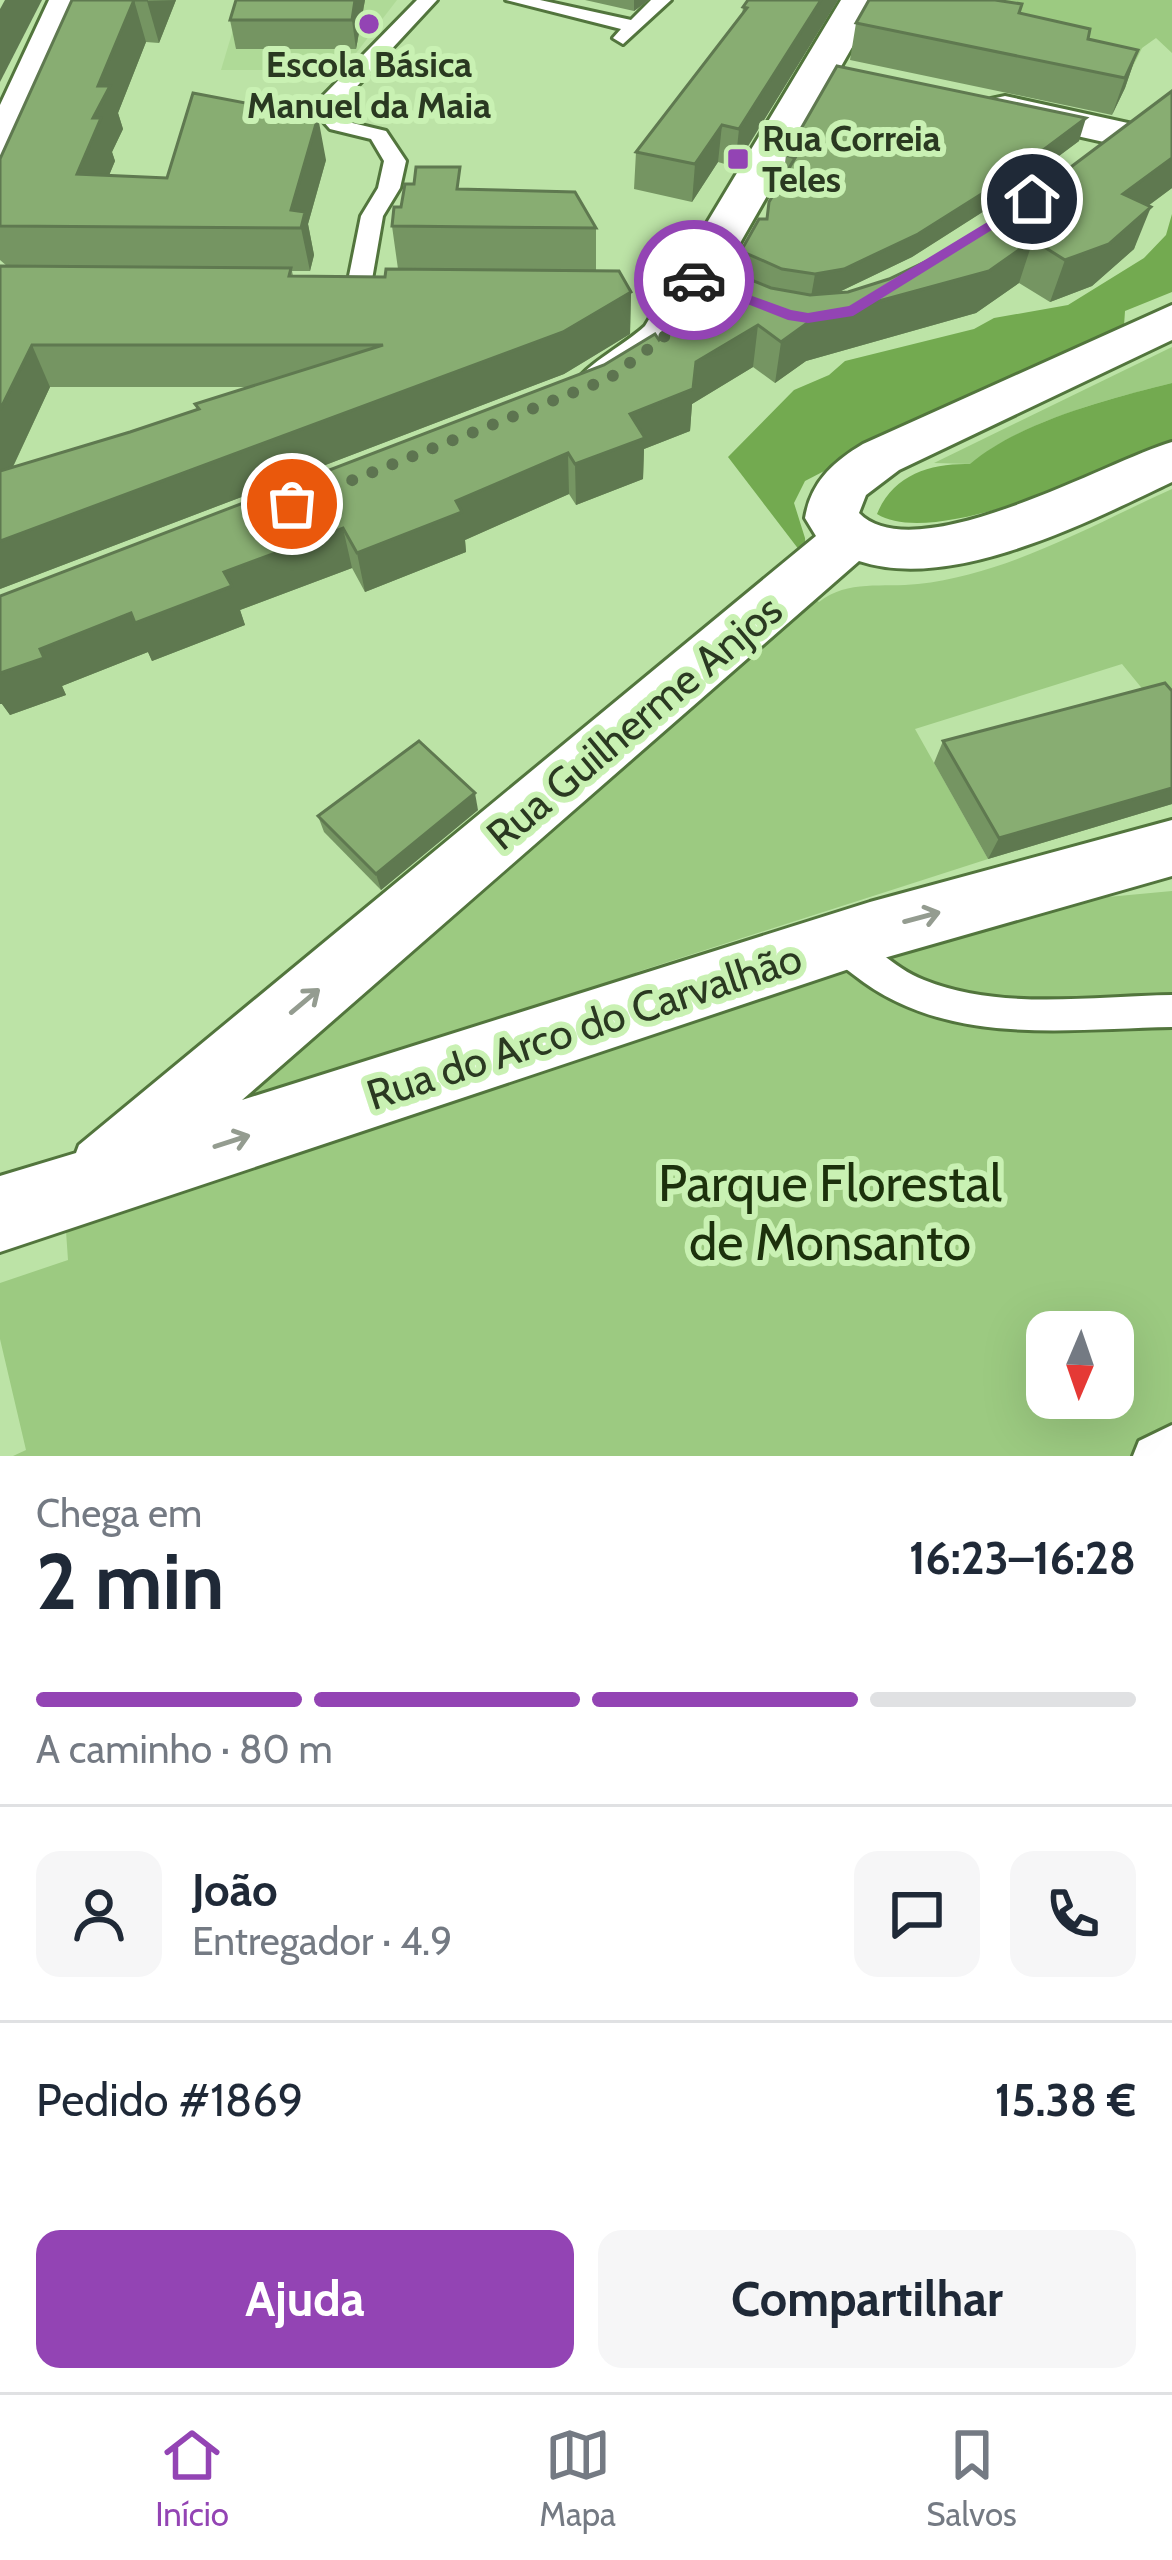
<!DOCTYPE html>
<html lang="pt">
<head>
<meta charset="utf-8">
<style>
	:root { --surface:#fff; --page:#f6f6f7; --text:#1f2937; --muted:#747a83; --line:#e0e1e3; --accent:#9344b4 }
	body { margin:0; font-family:Cabin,sans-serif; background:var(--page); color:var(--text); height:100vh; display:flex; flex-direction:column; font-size:45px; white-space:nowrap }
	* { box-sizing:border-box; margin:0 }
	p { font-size:39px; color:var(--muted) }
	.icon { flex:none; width:66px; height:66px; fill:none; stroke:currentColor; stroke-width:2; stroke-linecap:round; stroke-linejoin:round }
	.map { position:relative; height:1456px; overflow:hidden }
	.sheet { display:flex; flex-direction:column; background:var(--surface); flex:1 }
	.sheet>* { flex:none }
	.needle { width:78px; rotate:182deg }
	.fabs { position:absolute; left:1026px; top:1311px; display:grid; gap:24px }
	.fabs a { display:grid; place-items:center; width:108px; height:108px; border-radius:24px; background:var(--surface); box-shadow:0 12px 48px #0002; font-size:60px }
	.pin { position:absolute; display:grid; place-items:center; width:102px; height:102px; color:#fff; margin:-51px; border:6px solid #fff; border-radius:50%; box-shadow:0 3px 12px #0007 }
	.courier { position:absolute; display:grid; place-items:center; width:120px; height:120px; margin:-60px; border:9px solid #9344b4; border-radius:50%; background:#fff; color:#222; box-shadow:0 3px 15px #0007 }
	.head em { font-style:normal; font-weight:800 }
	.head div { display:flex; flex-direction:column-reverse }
	.head { display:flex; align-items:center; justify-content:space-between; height:204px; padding:0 36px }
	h1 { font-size:78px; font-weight:800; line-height:90px }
	.bar { display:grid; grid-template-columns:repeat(4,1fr); gap:18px 12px; align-content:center; height:144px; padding:0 36px }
	.bar i { height:15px; border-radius:9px; background:var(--line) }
	.bar .selected { background:var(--accent) }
	.bar p { grid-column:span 4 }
	.line { display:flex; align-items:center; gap:30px; padding:0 36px; border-top:3px solid var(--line) }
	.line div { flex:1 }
	.round { display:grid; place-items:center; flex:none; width:126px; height:126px; border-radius:24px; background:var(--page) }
	.action { display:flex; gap:24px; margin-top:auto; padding:24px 36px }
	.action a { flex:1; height:138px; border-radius:24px; background:var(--accent); color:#fff; font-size:48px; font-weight:800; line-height:138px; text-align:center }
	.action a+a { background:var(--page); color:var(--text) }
	.menu { display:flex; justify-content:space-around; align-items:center; height:168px; border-top:3px solid var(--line); background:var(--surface); font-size:33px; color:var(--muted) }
	.menu a { display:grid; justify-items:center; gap:6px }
	.menu .selected { color:var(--accent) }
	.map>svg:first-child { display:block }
	.built { fill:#afda97 }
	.green { fill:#9cca81; fill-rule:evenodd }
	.forest { fill:#73aa50 }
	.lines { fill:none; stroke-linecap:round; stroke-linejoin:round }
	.lane-casing { stroke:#52753d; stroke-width:6 }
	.street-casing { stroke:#52753d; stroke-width:6 }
	.lane { fill:#fff; fill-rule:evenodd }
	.street { fill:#fff; fill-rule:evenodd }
	.wall { fill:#759562; fill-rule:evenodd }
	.shaded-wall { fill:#5f7950 }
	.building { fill:#88ad72; stroke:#5f7950; stroke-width:3 }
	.oneway { stroke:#949c90 }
	.route { fill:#9344b4 }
	.done { stroke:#5d7450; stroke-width:12; stroke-dasharray:0 21.6 }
	.poi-dot { fill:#9344b4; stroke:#c9f1b3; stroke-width:4.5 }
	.labels { text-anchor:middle; stroke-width:12; stroke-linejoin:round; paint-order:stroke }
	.far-poi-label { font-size:36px; font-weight:bold; fill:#2a3921; stroke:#c9f1b3 }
	.street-label { font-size:42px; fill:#2a3921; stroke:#c9f1b3 }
	.near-park-label { font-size:51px; fill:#1c310c; stroke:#c9f1b3 }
</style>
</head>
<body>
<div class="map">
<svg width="1172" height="1456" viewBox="0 0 1172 1456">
	<rect width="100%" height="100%" fill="#bce3a6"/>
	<polygon class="built" points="242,0 397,0 343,70 221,70"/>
	<g class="green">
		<polygon points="960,0 1172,0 1172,53 1156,38 1142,48 1128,76"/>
		<path d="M1172,347V383C1109,399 1021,421 971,464L934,463Z"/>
		<path d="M1172,489V725L1122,664L915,729L988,859L637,972L618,987L193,1125L813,598L819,602C848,579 883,588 918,584C1008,574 1090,526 1172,489Z"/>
		<path d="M1172,891V1456H13L26,1450L0,1339V1283L68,1260L63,1188L1054,902ZM1047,1332H1113V1398H1047Z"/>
	</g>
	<g class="forest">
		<polygon points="1172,214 1172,292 1125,311 1124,326 988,386 805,481 794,503 805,538 806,559 728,457 794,390 829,375 845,361 974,329 994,318 1068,305 1144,258 1166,235"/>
		<path d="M1172,383V441C1112,468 934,550 877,514C893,474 932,463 970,464C1021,421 1109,399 1172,383Z"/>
	</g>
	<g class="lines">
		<g class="lane-casing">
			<g id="lane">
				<polygon points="417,0 437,0 335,110 344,121 386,131 406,161 400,188 383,216 370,291 358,298 346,291 361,216 378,188 384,161 371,139 330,129 314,111 321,98"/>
				<polygon points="506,0 540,0 631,20 651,0 671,0 623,44 613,38 621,29"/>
				<path d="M838,927C870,939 892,968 924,980C1001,1011 1092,996 1172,995V1027C1064,1029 944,1047 854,975C841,965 828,957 821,942L826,931Z"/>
				<polygon points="1172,1425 1172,1456 1133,1456 1139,1441"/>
			</g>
		</g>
		<g class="street-casing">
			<g id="street">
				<polygon points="49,0 87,0 21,150 15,159 0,163 0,105"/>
				<path d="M841,0H879L680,348C653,373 622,405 584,394L576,382C587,364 627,343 645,326Z"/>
				<polygon points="1005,96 1137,125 1143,134 1137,143 1122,146 991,117 985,108 991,99"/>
				<path d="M1172,305V340L899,470L866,495L859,513C916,571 1107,461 1172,442V482C1088,522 952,592 859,561L242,1100L870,902L1172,820V876L870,962L0,1252V1176L76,1153L79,1145L816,536L805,518C811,482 833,462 863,444Z"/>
			</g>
		</g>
		<use href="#lane" class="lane"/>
		<use href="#street" class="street"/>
	</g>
	<g class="wall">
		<path d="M72,0H176L159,43L146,42L118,113L123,129L112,152L115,161L109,175L167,178L326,160L308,224L314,255L310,271H292L293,276L385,277L398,269L392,226L401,207L461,189L596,228V271L631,292L630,334L564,374L0,589V266H7L0,260V159ZM50,387H251L195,404L197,409L130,432L13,467Z"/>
		<polygon points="365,0 356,49 236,49 230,20"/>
		<polygon points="585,0 649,0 634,11"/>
		<polygon points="838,0 735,167 718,162 692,202 634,189 636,152 742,15 743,7"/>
		<polygon points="1020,13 1088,39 1138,50 1125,88 1112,115 850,60 856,23"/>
		<polygon points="1172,91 1172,188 1148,206 1134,249 1092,286 1050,302 1019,283 976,313 806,361 775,383 753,367 692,404 690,431 644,449 643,479 576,505 569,494 465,540 466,552 365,592 352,568 240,610 245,625 152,661 148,652 62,686 66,695 10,715 2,704 604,365 659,340 757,283 738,274 741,251 767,219 783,179 786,155 1079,141 992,206 912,257 839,292 830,293 848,292 889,279 933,258 1019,206"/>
		<polygon points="1172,691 1172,804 988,859 934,763 943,741"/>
		<polygon points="478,810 381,890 324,832 318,816"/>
	</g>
	<g class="shaded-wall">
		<polygon points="5,0 42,0 0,82 0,9"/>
		<polygon points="134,0 146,42 118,113 123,129 112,152 115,161 92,217 77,174 93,118 98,86"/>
		<polygon points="176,0 159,43 147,1"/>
		<polygon points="355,0 365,0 356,49 352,20"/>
		<polygon points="634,0 649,0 634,11"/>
		<polygon points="821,0 838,0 735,167 739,129"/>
		<polygon points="1138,50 1125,88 1112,115 1125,78"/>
		<polygon points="318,117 326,160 308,224 314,255 310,271 301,228 291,210"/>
		<polygon points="1086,118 1079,141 992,206 912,257 839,292 811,297 815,274"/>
		<polygon points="722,125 718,162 692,202 695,164"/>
		<polygon points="1172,158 1172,188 1107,236 1123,194"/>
		<polygon points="1151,207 1134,249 1092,286 1050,302 1065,260"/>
		<polygon points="1033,240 1019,283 976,313 806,361 775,383 781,342 813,319"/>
		<polygon points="631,292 630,334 564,374 0,589 0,541"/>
		<polygon points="758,325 753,367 692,404 690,431 644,449 643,479 576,505 575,464 630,414 696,362"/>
		<polygon points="32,345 50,387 0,494 0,410"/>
		<polygon points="568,453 569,494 465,540 466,552 365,592 357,553 456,501"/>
		<polygon points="343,528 352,568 240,610 245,625 152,661 148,652 62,686 66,695 10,715 2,704 0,704 0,673 40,649 224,572"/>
		<polygon points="1172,788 1172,804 988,859 999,838"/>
		<polygon points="475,793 478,810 381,890 376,874"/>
	</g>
	<g class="building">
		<polygon points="72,0 148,0 134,0 98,86 110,86 93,118 101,118 77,174 167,178 193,93 318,117 291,210 305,212 301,228 0,226 0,159"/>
		<polygon points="236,0 355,0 352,20 230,20"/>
		<polygon points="748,0 821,0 739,129 722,125 695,164 636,152 747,8 743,7"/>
		<polygon points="869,0 995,0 1022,4 1019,13 1090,29 1088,39 1138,50 1125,78 856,23"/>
		<polygon points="837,66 1086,118 999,183 918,234 844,269 815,274 782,269 741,251 759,219 767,219 769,202 795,158 786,155"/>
		<polygon points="1172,91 1172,158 1123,194 1151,207 1109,244 1065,260 1033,240 989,271 813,319 781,342 758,325 696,362 693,389 630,414 645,438 575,464 568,453 456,501 462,512 357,553 343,528 224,572 232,586 135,623 131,613 40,649 44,658 0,673 0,596 604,365 655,334 659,340 696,304 722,268 771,288 810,295 848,292 889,279 933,258 1019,206"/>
		<polygon points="416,167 460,167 457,189 575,192 596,228 392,226 394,207 401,207 405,184 414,184"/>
		<polygon points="0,266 291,268 289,276 385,277 386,269 619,271 631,292 563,332 0,541 0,471 130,432 199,409 195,404 383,345 32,345 0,410"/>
		<polygon points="1165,683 1172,691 1172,788 999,838 943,741"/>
		<polygon points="419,741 475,793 376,874 318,816"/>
	</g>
	<defs><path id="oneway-shaft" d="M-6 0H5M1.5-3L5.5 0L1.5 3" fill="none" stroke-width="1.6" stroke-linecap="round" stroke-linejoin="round" transform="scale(3)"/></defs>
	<g class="oneway">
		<use href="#oneway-shaft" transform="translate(922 917) rotate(-15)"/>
		<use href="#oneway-shaft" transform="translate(305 1001) rotate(-40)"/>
		<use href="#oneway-shaft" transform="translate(232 1141) rotate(-18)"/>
	</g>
	<polygon class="route" points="1032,195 1037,202 853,316 808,323 788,320 686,280 699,277 791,310 808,313 849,306"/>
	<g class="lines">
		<polyline class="done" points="292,504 610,378 664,337 694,280"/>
	</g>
	<g class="poi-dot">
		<circle cx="369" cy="24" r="12"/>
		<rect x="726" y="147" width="24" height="24" rx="6"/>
	</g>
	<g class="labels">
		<g class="far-poi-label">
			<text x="369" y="77">Escola Básica<tspan x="369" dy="41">Manuel da Maia</tspan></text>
			<text x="762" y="151" text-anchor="start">Rua Correia<tspan x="762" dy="41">Teles</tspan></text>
		</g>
		<g class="street-label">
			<text transform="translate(634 722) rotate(-40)" y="15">Rua Guilherme Anjos</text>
			<text transform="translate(584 1026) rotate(-18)" y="15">Rua do Arco do Carvalhão</text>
		</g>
		<g class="near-park-label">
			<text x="830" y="1201">Parque Florestal<tspan x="830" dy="59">de Monsanto</tspan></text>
		</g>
	</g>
</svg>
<div class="fabs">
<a><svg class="needle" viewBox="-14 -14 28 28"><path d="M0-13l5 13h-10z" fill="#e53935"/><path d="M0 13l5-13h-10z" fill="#747a83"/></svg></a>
</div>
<div class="pin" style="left:292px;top:504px;background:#ea580c"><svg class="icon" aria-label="bag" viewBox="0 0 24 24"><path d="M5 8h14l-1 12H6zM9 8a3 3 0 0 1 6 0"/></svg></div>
<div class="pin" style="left:1032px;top:199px;background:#1f2937"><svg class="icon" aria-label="home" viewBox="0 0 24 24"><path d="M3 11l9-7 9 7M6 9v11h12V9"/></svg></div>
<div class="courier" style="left:694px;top:280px"><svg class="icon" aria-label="car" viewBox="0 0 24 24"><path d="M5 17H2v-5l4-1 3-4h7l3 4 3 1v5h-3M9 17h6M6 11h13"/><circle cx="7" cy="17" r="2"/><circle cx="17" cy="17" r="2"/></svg></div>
</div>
<section class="sheet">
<div class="head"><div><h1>2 min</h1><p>Chega em</p></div><em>16:23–16:28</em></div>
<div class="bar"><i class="selected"></i><i class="selected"></i><i class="selected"></i><i></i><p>A caminho · 80 m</p></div>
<div class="line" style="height:216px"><a class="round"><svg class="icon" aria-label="person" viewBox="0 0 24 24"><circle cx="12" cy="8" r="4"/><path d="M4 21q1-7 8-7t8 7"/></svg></a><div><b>João</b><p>Entregador · 4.9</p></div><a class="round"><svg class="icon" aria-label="chat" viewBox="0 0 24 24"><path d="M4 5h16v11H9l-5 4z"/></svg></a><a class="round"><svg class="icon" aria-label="phone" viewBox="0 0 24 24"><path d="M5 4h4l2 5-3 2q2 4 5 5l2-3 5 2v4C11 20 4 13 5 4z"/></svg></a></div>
<div class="line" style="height:156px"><div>Pedido #1869</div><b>15.38 €</b></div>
<div class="action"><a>Ajuda</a><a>Compartilhar</a></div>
</section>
<nav class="menu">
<a class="selected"><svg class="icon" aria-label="home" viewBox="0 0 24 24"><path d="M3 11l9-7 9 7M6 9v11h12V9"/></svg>Início</a>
<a><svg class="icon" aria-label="map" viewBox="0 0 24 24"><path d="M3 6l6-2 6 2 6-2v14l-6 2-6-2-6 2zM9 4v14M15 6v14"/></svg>Mapa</a>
<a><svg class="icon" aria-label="saved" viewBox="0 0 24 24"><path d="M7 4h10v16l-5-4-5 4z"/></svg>Salvos</a>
</nav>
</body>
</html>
